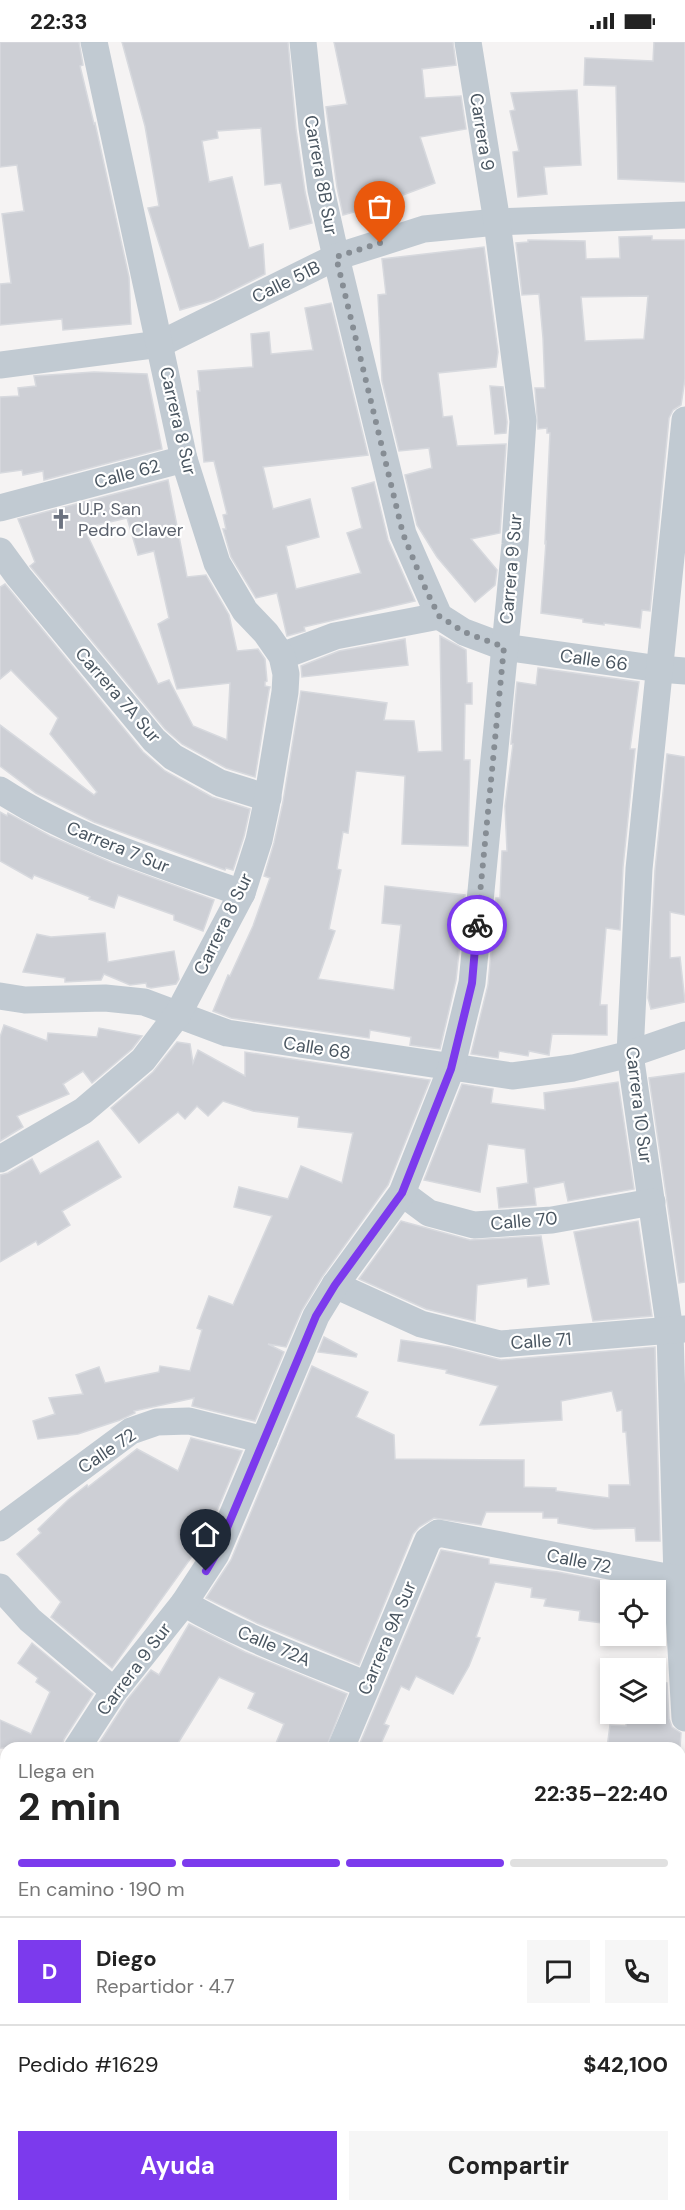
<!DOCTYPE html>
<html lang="es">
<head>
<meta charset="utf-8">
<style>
	:root { --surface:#fff; --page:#f6f6f6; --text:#222; --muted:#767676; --line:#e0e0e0; --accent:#7c3aed }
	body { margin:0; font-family:"DM Sans",sans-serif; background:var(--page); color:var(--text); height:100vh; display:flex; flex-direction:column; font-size:22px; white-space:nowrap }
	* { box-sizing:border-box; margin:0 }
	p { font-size:20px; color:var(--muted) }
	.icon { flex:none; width:33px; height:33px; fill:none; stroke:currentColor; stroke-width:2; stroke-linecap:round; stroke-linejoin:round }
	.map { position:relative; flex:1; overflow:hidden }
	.side { position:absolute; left:0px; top:1700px; width:686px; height:470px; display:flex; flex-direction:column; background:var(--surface); border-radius:18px 18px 0 0; box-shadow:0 3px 9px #0003 }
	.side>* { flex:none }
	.buttons { position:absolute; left:600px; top:1538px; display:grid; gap:12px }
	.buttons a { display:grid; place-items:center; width:66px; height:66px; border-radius:0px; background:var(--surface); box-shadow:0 3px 9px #0003; font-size:30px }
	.pin { position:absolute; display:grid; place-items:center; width:51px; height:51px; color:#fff; margin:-62px -26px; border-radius:50% 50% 50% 0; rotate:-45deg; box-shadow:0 0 6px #0007 }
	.pin .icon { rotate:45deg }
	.courier { position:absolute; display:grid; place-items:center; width:60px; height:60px; margin:-30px; border:4px solid #7c3aed; border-radius:50%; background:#fff; color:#222; box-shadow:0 2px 8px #0007 }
	.overview em { font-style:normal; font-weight:700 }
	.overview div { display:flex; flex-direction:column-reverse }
	.overview { display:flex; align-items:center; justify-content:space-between; height:102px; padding:0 18px }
	h1 { font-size:39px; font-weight:700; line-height:45px }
	.bar { display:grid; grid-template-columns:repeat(4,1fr); gap:9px 6px; align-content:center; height:72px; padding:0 18px }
	.bar i { height:8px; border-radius:4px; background:var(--line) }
	.bar .current { background:var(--accent) }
	.bar p { grid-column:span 4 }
	.line { display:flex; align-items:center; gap:15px; padding:0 18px; border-top:2px solid var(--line) }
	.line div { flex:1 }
	.round { display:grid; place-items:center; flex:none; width:63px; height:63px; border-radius:0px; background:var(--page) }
	.primary-button { display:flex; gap:12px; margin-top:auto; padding:12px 18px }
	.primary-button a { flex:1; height:69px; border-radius:0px; background:var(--accent); color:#fff; font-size:24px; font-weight:700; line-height:69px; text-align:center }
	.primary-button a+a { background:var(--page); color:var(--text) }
	.status { display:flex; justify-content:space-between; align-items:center; height:42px; padding:0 30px; background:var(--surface); direction:ltr }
	.status svg { height:16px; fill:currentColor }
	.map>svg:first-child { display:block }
	.education { fill:#e6e4e5 }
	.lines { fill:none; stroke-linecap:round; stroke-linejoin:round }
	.stream { stroke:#90daee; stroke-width:8 }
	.building { fill:#cdcfd5; stroke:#d7d9de; stroke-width:1.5; fill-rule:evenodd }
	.path { stroke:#7ad0a6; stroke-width:4; stroke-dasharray:4.5 3; stroke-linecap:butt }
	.minor { stroke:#c1cad2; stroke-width:27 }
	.done { stroke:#868d94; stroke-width:6; stroke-dasharray:0 10.8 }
	.route { stroke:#7c3aed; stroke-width:8 }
	.labels { text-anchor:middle; stroke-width:4.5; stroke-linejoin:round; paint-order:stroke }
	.street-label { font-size:18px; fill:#4a5661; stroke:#fff }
	.worship-label { font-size:18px; fill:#5b616d; stroke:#fff; text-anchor:start }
</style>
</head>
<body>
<div class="status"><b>22:33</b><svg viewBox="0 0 49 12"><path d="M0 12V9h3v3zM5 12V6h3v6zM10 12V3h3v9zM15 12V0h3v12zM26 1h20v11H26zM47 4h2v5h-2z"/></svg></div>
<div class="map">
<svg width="685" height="2168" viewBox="0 0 685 2168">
	<rect width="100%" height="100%" fill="#f5f3f3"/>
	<polygon class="education" points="6,2026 6,2163 23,2163 23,2168 0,2168 0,2027"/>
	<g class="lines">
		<polyline class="stream" points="396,2163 398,2168"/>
	</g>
	<g class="building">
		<polygon points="0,0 79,0 83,23 80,24 94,82 95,81 129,235 131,282 63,288 62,277 0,283 0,242 11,241 2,172 24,169 17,123 0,125"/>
		<polygon points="122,0 288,0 296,87 305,150 312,181 290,187 281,141 265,143 261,86 217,89 218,96 202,99 209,140 232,135 249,206 263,202 265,232 214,258 180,268 148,166 159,164 145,84"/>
		<polygon points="334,0 453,0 456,23 422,27 425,56 461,54 466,87 420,95 435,141 355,171 354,170 343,173 337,145 326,65 347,62"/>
		<polygon points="654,0 685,0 685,140 618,137 616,44 584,43 585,16 653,19"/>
		<polygon points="577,48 581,123 544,125 547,152 518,155 513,110 519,109 510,69 515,68 511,51"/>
		<path d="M652,194V198H685V337L681,363L673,368L669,376L650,569L642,568L640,586L604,581V583L583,580V577L541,571L546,500L545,501L550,391H547V386L538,387L535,346H545L543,296L539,252L522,253L516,201L528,200V198L585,199L586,217L620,216L619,195ZM648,254L644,297L585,299L581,255Z"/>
		<polygon points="484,205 498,310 496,325 438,331 443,375 452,374 457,404 506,402 500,491 471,497 497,528 495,543 475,560 437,515 417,483 405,433 432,426 429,406 399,409 382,339 378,253 386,252 382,217"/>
		<polygon points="331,261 368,413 263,425 273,467 310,457 319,495 286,504 296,547 361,531 347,491 362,486 352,446 374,440 388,498 415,559 304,585 305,589 287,594 277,551 256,556 231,515 223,487 226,487 223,473 227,472 214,419 204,420 197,349 200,349 198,329 253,325 251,292 269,290 271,312 313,308 305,266"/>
		<polygon points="94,330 147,332 162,407 44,438 43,429 23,433 22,428 0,431 0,355 19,354 18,346 36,344 34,334"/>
		<polygon points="490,344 503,345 507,380 506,391 495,392"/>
		<path d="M168,438L187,535L206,533L229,573L237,609L258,607L265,617L267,639L265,640V644L270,645L269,648L255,735L226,726L182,702L165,687L30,524L35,520L18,477ZM127,476L138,513L154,509L169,576L158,582L177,647L230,641L227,698L193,684L169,638L158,642L84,486Z"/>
		<polygon points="5,542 143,710 165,729 212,755 250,767 244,794 233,828 226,826 225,828 94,780 36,751 0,724 0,683 94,753 97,750 50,692 58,676 11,628 0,637 0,545"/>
		<polygon points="440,594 466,608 467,641 472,641 472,662 465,662 464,718 470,718 468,804 402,802 405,734 356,729 348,791 343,790 337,827 341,828 329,887 335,889 318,937 394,948 401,883 382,881 385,844 465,853 456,938 440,1007 410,1003 411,995 370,988 369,996 231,976 213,969 228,933 230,934 253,884 270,836 264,834 274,801 283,760 301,649 387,661 384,678 414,679 418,710 442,709"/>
		<polygon points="405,597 408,623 302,635 301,624 339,609"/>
		<polygon points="538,626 639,640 630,707 635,707 623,825 620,888 606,886 600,963 607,963 607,993 552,992 549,1013 529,1009 528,1014 499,1009 498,1016 471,1012 488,943 496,856 500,856 502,809 507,809 505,764 513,702 511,702 517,640 536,643"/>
		<polygon points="667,712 685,715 685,873 670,870 670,916 680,915 685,960 651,967 648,956 655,828"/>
		<polygon points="0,770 7,774 8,771 50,794 112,821 214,858 203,889 174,878 174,873 118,853 114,866 89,857 90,855 34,833 32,837 0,819"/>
		<polygon points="105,891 108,920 174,909 179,937 176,942 151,946 147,945 146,941 130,943 104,932 101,938 65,940 65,936 23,930 37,892 51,895"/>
		<polygon points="4,983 47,999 48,991 97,995 99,986 142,994 132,1007 92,1041 83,1029 63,1042 69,1052 17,1074 23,1085 0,1099 0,995"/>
		<polygon points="177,1000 190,1002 193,1021 198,1008 245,1034 245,1010 430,1038 388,1143 322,1235 302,1268 286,1305 268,1302 284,1310 255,1379 192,1364 194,1356 134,1369 135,1371 120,1378 78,1392 38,1397 33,1379 55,1372 49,1356 83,1352 76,1333 99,1325 105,1341 159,1330 160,1324 190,1329 202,1288 197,1286 209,1254 233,1263 272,1174 234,1165 239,1145 288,1157 301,1124 342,1141 353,1091 298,1085 299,1075 253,1069 223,1059 208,1074 197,1064 185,1077 178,1070 139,1101 111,1066 153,1030"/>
		<polygon points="685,1031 685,1240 679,1241 649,1036"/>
		<polygon points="618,1040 634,1147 568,1159 564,1140 534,1146 536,1163 499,1166 497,1146 528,1141 525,1107 488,1102 480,1150 424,1138 462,1042 493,1047 491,1061 545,1068 544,1051"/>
		<polygon points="98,1099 121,1135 62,1169 70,1183 38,1203 36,1199 0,1220 0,1133 8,1131 32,1117 40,1132"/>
		<polygon points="401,1179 470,1198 541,1194 549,1242 528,1245 527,1236 477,1243 475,1279 426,1267 359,1237"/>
		<polygon points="638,1179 652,1274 593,1279 574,1190"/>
		<polygon points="324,1295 357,1312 356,1315 318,1310"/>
		<polygon points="401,1298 449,1305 501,1318 655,1305 660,1499 636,1499 635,1486 594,1487 558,1481 558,1476 543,1476 543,1470 486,1470 481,1483 434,1476 419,1485 413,1492 359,1623 257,1581 206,1556 231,1518 312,1324 368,1350 356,1375 394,1393 395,1417 524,1418 524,1445 556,1446 556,1449 609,1456 609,1443 630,1443 626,1390 623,1390 622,1368 617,1369 612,1349 561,1359 562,1378 480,1383 498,1344 446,1331 447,1328 398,1319"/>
		<polygon points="191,1396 242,1409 206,1495 112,1626 51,1575 61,1560 17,1512 41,1491 38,1487 68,1458 87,1443 88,1445 137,1407 178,1429"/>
		<polygon points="441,1508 489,1517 489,1522 558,1530 610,1540 610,1582 579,1578 580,1569 544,1564 546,1557 531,1555 532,1546 495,1540 476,1595 480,1596 469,1624 453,1652 416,1634 409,1648 401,1644 384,1682 389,1684 379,1706 358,1706"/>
		<polygon points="189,1582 245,1610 347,1652 326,1706 274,1706 284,1682 248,1666 255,1651 219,1635 175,1706 96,1706 127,1658 151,1628 159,1633"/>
		<polygon points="32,1601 93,1652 64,1697 61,1706 0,1706 0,1678 31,1692 50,1650 36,1640 38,1636 18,1621"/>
		<polygon points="656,1640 667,1641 669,1677 672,1685 681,1691 680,1706 607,1706 610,1683 626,1684 627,1671 656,1671"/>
	</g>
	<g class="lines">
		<g class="path">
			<polyline points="382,2163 384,2168"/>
			<polyline points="410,2163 411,2168"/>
		</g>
		<g class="minor">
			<polyline points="303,0 312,85 321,148 336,215 403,492 439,574 464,590 504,605 660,627 685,629"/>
			<polyline points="0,323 160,302 336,215 424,187 497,180 685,173"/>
			<polyline points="685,378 639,827 630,1012 670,1289 677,1537 685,1676"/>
			<polyline points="0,466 184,417"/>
			<polyline points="0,509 19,535 154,698 173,715 220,741 268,756"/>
			<polyline points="282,614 335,594 439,574"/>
			<path d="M0,748C74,796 159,822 242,851"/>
			<polyline points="0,954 25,958 105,956 144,960 227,991 512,1034 573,1026 630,1012 685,993"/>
			<polyline points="0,1117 83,1069 143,1018 178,972 242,851 259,798 266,765 285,650 286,632 282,614 266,591 245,569 217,521 184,417 94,0"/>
			<polyline points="402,1151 429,1171 474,1183 552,1178 652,1160"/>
			<polyline points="335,1243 421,1282 500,1302 685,1287"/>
			<polyline points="0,1486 131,1389 157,1380 189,1379 264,1398"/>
			<polyline points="0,1545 30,1578 114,1649"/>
			<path d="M184,1561C241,1595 306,1618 367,1643"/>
			<polyline points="77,1706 114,1649 184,1561 216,1512 316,1274 335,1243 402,1151 451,1027 472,941 515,502 523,379 497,180 468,0"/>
			<polyline points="341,1706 428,1498 438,1491 677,1537 685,1536"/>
			<polyline points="0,1854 6,1849"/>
			<polyline points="680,2059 685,2058"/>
			<polyline points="44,2163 44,2168"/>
			<polyline points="231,2168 258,2163"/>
		</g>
	</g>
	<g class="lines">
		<polyline class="done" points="380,201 336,215 403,492 426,548 439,574 464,590 504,605 477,883"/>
		<polyline class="route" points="206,1529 216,1512 316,1274 335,1243 402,1151 451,1027 472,941 477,883"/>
	</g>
	<defs>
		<g id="church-bare" transform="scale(1.62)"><path d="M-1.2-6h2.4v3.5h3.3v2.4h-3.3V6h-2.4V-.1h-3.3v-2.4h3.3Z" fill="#6b7280" stroke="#fff" stroke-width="2.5" paint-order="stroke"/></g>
	</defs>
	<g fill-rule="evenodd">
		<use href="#church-bare" x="61" y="477"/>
	</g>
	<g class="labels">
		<g class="street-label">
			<text transform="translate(482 90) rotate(81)" y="6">Carrera 9</text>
			<text transform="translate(321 133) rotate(80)" y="6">Carrera 8B Sur</text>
			<text transform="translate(286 240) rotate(-26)" y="6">Calle 51B</text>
			<text transform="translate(178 379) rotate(77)" y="6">Carrera 8 Sur</text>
			<text transform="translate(127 432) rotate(-15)" y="6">Calle 62</text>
			<text transform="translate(511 527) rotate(-85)" y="6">Carrera 9 Sur</text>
			<text transform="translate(594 618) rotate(8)" y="6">Calle 66</text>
			<text transform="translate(118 653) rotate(49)" y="6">Carrera 7A Sur</text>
			<text transform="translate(118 805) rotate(22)" y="6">Carrera 7 Sur</text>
			<text transform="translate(223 882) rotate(-64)" y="6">Carrera 8 Sur</text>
			<text transform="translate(317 1006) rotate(9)" y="6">Calle 68</text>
			<text transform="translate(639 1063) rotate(83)" y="6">Carrera 10 Sur</text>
			<text transform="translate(524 1179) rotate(-5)" y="6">Calle 70</text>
			<text transform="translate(541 1299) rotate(-4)" y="6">Calle 71</text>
			<text transform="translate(107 1409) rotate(-34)" y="6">Calle 72</text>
			<text transform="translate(579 1519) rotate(11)" y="6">Calle 72</text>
			<text transform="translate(387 1596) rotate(-67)" y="6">Carrera 9A Sur</text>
			<text transform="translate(274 1604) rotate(23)" y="6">Calle 72A</text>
			<text transform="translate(134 1627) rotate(-53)" y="6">Carrera 9 Sur</text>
		</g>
		<g class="worship-label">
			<text x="78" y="473">U.P. San<tspan x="78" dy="21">Pedro Claver</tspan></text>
		</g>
	</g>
</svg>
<div class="buttons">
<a><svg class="icon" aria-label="locate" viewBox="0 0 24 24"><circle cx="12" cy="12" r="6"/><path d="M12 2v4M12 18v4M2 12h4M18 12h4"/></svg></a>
<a><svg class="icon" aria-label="layers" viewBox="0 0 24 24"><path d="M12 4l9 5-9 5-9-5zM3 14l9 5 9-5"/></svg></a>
</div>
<div class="pin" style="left:380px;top:201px;background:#ea580c"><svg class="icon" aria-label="bag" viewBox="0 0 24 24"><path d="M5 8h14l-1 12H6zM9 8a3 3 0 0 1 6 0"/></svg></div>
<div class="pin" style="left:206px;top:1529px;background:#1f2937"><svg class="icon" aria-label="home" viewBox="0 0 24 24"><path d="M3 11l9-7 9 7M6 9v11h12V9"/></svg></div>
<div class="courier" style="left:477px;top:883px"><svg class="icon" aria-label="bike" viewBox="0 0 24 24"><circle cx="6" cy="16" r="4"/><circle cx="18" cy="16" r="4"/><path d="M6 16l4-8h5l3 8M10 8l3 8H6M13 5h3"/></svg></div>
<section class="side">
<div class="overview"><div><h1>2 min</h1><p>Llega en</p></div><em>22:35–22:40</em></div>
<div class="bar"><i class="current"></i><i class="current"></i><i class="current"></i><i></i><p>En camino · 190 m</p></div>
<div class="line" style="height:108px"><b class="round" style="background:var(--accent);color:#fff">D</b><div><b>Diego</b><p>Repartidor · 4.7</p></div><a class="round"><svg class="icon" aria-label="chat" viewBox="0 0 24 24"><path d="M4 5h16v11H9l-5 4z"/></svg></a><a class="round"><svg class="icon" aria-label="phone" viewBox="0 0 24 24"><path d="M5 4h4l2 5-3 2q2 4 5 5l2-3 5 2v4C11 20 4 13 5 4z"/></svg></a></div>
<div class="line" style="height:78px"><div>Pedido #1629</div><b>$42,100</b></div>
<div class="primary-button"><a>Ayuda</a><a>Compartir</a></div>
</section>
</div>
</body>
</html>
